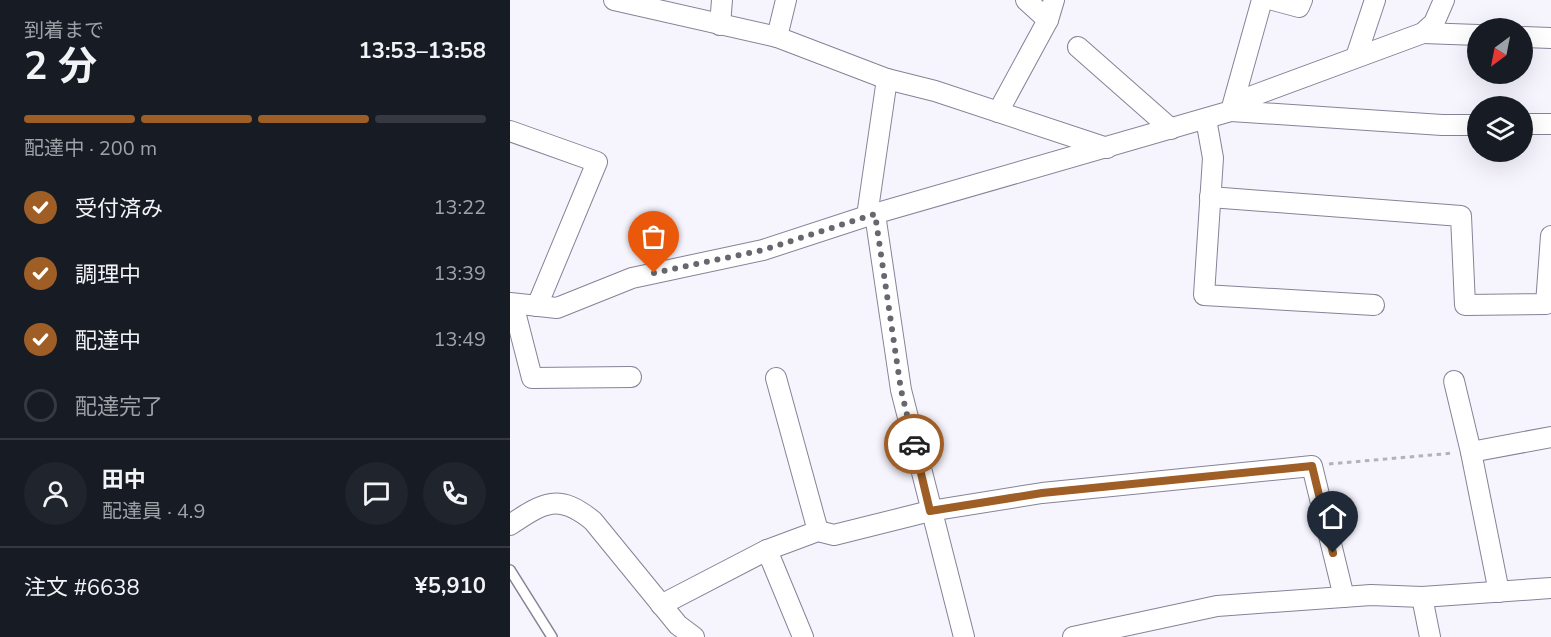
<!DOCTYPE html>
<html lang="ja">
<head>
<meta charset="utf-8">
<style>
	:root { --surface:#171b24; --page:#20242c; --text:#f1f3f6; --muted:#9ea1a6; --line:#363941; --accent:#9e5e26 }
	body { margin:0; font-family:"Nunito Sans","Noto Sans JP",sans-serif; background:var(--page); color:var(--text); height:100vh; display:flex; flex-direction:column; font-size:22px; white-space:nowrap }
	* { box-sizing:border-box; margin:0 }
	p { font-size:20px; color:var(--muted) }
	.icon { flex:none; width:33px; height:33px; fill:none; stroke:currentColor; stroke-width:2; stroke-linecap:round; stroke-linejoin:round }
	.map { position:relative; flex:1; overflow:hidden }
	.side { display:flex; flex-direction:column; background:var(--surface); width:510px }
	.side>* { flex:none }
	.needle { width:39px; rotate:212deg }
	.fabs { position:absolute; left:957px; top:18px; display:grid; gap:12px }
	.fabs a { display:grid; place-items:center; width:66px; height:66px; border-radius:50%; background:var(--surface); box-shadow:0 6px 24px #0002; font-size:30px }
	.pin { position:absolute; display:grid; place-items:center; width:51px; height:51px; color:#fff; margin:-62px -26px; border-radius:50% 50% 50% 0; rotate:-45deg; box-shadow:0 0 6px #0007 }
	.pin .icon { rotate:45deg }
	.courier { position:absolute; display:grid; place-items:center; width:60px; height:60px; margin:-30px; border:4px solid #9e5e26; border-radius:50%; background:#fff; color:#222; box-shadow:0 2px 8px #0007 }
	.overview em { font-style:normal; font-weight:700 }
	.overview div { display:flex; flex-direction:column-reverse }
	.overview { display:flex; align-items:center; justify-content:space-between; height:102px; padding:0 24px }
	h1 { font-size:39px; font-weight:700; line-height:45px }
	.bar { display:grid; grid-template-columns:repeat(4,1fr); gap:9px 6px; align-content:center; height:72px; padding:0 24px }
	.bar i { height:8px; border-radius:4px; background:var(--line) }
	.bar .active { background:var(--accent) }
	.bar p { grid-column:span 4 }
	.line { display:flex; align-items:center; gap:15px; padding:0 24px; border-top:2px solid var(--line) }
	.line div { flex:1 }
	.round { display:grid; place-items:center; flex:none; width:63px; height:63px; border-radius:32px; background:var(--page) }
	ol { padding:0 24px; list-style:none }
	li { display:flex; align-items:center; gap:18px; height:66px }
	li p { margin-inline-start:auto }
	li .icon { padding:6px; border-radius:50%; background:var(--accent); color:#fff; stroke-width:4 }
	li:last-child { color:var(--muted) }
	li i { width:33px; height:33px; border:3px solid var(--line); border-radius:50% }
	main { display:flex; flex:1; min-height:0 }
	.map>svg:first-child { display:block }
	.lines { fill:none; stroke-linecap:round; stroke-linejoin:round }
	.service-casing { stroke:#858397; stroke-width:12 }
	.minor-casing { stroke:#858397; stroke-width:22 }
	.path { stroke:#b3b2bb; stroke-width:3; stroke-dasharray:4.5 4.5; stroke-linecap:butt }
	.service { stroke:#fff; stroke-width:9 }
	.minor { stroke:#fff; stroke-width:20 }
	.done { stroke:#68676f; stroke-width:6; stroke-dasharray:0 10.8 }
	.route { stroke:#9e5e26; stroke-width:8 }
</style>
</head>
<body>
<main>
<section class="side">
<div class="overview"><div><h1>2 分</h1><p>到着まで</p></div><em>13:53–13:58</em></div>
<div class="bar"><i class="active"></i><i class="active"></i><i class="active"></i><i></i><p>配達中 · 200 m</p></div>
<ol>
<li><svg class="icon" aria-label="check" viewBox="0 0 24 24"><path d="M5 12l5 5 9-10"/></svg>受付済み<p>13:22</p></li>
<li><svg class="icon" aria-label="check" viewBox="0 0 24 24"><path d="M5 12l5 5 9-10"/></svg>調理中<p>13:39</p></li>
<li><svg class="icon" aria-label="check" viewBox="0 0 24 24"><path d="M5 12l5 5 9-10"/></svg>配達中<p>13:49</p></li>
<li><i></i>配達完了</li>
</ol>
<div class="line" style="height:108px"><a class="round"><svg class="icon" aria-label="person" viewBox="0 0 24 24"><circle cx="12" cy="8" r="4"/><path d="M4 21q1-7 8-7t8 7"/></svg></a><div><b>田中</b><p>配達員 · 4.9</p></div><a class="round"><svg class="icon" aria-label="chat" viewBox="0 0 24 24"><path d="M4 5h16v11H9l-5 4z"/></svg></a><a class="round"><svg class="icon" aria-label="phone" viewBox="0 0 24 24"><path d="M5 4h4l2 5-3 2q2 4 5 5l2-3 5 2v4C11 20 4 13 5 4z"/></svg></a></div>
<div class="line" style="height:78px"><div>注文 #6638</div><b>¥5,910</b></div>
</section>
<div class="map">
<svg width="1041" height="637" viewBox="0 0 1041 637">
	<rect width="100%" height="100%" fill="#f6f5fe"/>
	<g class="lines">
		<g class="service-casing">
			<polyline id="service" points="0,570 42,637"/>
		</g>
		<g class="minor-casing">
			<g id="minor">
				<polyline points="104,0 267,37 377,79 425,91 597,148"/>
				<polyline points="516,0 538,20"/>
				<polyline points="752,0 721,111 932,125 968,125"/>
				<polyline points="763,0 789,7 792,0"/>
				<polyline points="210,25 212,0"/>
				<polyline points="913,33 968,35"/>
				<polyline points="267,37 276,0"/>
				<polyline points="1012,37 1041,38"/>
				<polyline points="568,47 661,129"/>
				<polyline points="846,57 865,0"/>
				<polyline points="488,112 538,20 544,0"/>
				<polyline points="696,119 703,158 694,295 864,305"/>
				<polyline points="1012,124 1041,124"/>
				<polyline points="0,131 87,162 27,306"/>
				<polyline points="700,197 951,216 955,305 1036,304 1041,236"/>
				<polyline points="365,214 391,390 454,637"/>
				<polyline points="357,216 377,79"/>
				<polyline points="0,303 47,308 122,278 253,250 357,216 721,111 737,98 913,33 924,23 934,0"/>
				<polyline points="3,304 22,378 121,377"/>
				<polyline points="266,378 308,531"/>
				<polyline points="944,381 961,452"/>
				<path d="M0,525C34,502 49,493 83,521L168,625L184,637"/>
				<polyline points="257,550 293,637"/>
				<polyline points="989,592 961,452 1041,437"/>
				<polyline points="912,597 920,637"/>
				<polyline points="151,605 257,550 308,531 324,535 420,511 532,493 802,466 834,597"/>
				<polyline points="563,637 707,606 861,595 912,597 1041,588"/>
			</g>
		</g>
		<polyline class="path" points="819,464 944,453"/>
		<use href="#service" class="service"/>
		<use href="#minor" class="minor"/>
	</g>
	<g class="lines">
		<polyline class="done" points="144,273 253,250 365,214 391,390 404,444"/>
		<polyline class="route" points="404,444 420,511 532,493 802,466 823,553"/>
	</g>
</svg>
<div class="fabs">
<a><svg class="needle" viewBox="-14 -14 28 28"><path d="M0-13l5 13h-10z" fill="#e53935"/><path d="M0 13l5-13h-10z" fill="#9ea1a6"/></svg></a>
<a><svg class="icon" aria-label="layers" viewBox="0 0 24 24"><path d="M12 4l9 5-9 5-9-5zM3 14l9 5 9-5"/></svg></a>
</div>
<div class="pin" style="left:144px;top:273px;background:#ea580c"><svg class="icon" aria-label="bag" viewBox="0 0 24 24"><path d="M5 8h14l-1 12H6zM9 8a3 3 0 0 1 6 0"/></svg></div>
<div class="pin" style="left:823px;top:553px;background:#1f2937"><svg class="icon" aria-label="home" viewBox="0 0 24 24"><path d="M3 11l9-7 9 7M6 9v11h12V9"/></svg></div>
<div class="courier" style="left:404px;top:444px"><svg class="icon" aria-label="car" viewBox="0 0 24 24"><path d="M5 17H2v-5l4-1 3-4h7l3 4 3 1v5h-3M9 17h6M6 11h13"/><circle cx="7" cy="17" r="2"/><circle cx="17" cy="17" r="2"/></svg></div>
</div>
</main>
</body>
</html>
